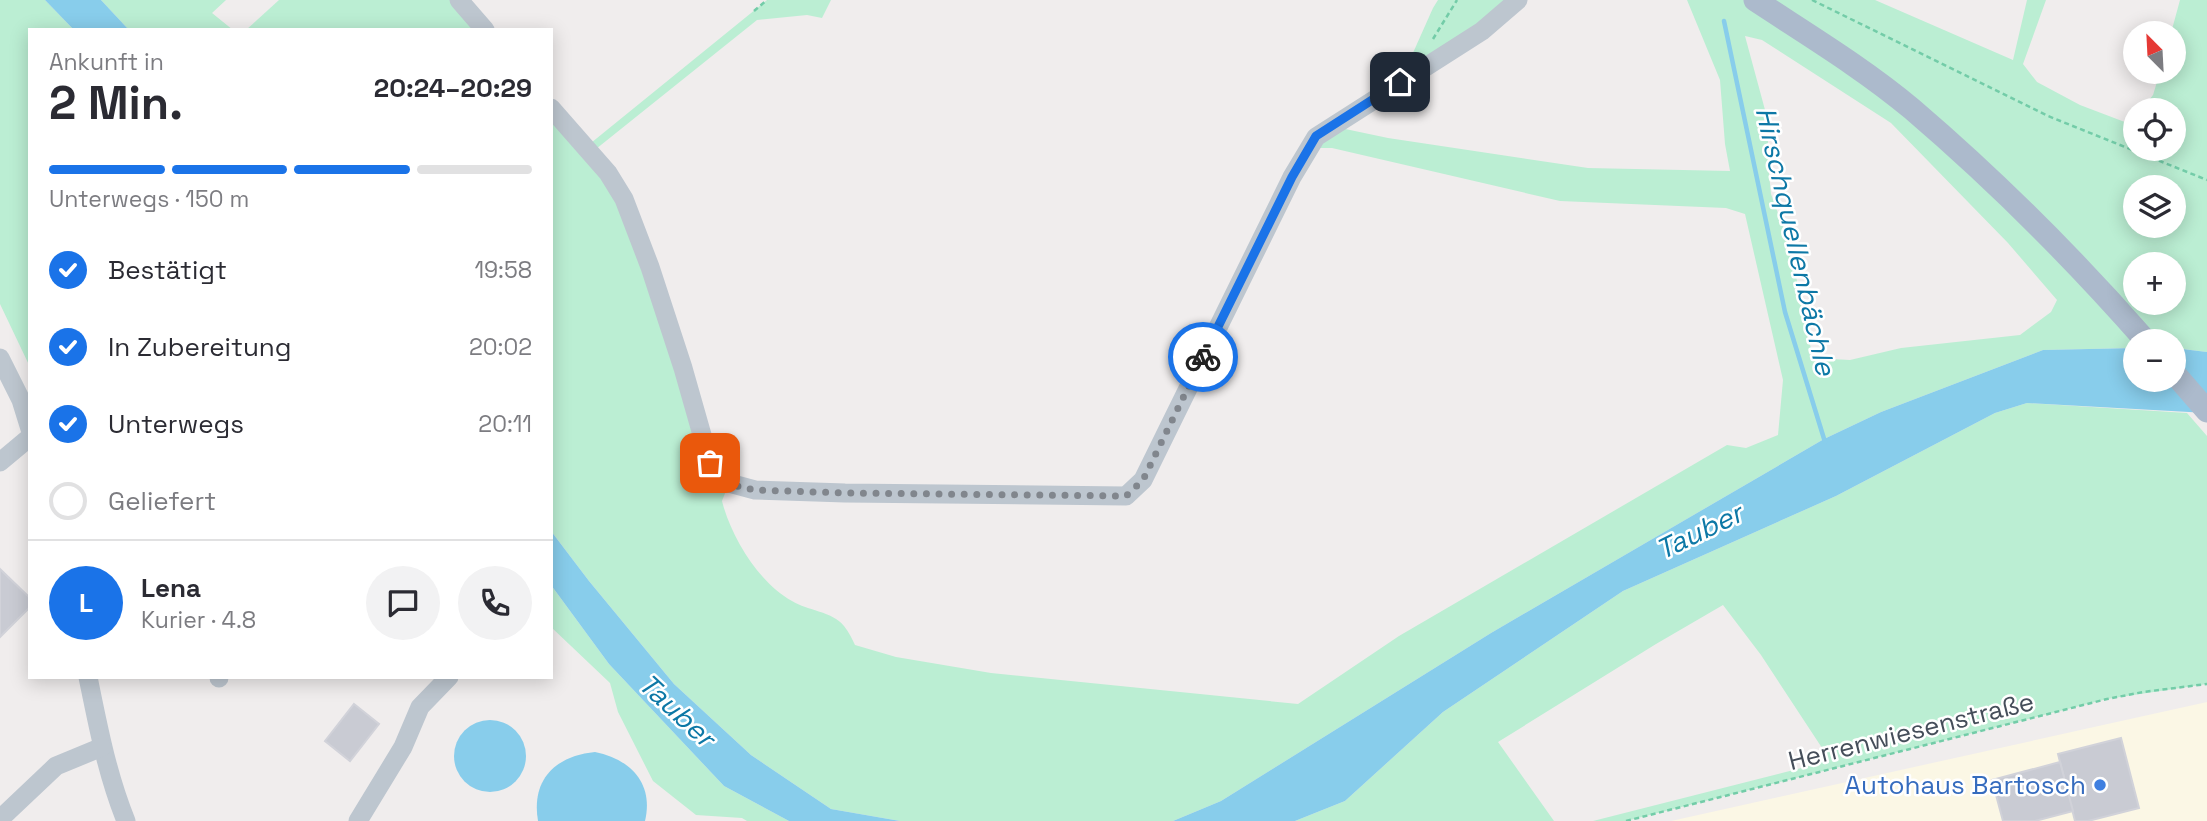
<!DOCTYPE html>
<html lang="de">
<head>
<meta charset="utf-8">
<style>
	:root { --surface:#fff; --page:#f2f2f3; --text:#2b2b33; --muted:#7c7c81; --line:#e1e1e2; --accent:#1a73e8 }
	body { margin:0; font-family:"Space Grotesk",sans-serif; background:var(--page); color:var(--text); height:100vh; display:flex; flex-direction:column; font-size:26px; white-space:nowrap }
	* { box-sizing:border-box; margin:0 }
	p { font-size:23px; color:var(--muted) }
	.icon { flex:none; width:38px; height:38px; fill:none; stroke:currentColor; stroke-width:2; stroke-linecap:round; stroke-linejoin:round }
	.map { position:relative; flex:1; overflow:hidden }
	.side { position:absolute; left:28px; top:28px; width:525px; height:651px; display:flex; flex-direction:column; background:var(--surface); border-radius:0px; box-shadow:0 4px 18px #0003 }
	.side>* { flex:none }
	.needle { width:46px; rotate:336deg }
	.controls { position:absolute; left:2123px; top:21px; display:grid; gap:14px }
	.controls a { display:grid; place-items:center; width:63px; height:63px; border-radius:50%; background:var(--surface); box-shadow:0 4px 18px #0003; font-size:35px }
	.pin { position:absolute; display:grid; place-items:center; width:60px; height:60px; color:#fff; margin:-30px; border-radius:14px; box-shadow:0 4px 10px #0006 }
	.courier { position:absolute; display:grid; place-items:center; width:70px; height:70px; margin:-35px; border:5px solid #1a73e8; border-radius:50%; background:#fff; color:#222; box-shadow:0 2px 9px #0007 }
	.summary em { font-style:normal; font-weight:600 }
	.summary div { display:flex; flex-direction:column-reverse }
	.summary { display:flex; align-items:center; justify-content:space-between; height:119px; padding:0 21px }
	h1 { font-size:46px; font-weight:600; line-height:52px }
	.bar { display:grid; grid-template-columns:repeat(4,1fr); gap:10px 7px; align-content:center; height:84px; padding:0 21px }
	.bar i { height:9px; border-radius:5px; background:var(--line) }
	.bar .on { background:var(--accent) }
	.bar p { grid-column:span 4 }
	.line { display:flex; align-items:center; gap:18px; padding:0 21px; border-top:2px solid var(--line) }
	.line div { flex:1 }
	.round { display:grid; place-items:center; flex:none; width:74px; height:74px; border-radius:37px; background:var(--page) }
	ol { padding:0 21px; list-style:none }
	li { display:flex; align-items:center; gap:21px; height:77px }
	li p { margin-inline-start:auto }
	li .icon { padding:7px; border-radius:50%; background:var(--accent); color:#fff; stroke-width:4 }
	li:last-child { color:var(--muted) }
	li i { width:38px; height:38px; border:4px solid var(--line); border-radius:50% }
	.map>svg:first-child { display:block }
	.commercial { fill:#fbf7e5 }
	.green { fill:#bbeed3; fill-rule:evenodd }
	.water { fill:#88cdeb }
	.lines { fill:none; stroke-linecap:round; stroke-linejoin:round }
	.stream { stroke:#88cdeb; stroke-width:4.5 }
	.building { fill:#c9cbd3; stroke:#d1d2d9; stroke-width:2 }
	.path { stroke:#73cca8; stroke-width:2.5; stroke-dasharray:5 3.5; stroke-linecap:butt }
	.minor { stroke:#bdc6cf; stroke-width:19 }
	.major { stroke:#acbacc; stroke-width:23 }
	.done { stroke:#81868d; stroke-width:7; stroke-dasharray:0 12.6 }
	.route { stroke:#1a73e8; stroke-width:9 }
	.shop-dot { fill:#3f7fe0; stroke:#fff; stroke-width:2.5 }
	.labels { text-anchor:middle; stroke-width:5; stroke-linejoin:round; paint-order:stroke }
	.street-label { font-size:26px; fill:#454e5a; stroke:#fff }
	.shop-label { font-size:26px; fill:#366cbe; stroke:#fff; text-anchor:end }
	.water-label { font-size:28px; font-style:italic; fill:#0d78a6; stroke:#fff }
</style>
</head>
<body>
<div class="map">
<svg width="2207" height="821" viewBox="0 0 2207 821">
	<rect width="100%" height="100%" fill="#f0eded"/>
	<polygon class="commercial" points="2207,702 2207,821 1671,821"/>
	<g class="green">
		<polygon points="0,0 45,0 74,30 30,30 30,367 0,304"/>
		<polygon points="101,0 226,0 212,13 233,30 129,30"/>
		<polygon points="279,0 459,0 485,30 246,30"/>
		<path d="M767,0H831L822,18L807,15L757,20L591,153L608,173L701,433L729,483L722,501C731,537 759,583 792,601C808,611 832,611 844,626C849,632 852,639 855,645L896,657L991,673L1298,704L1399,636L1727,445L1746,448L1778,435L1783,380L1745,214L1726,208L1560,201L1332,148H1308L1331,126L1388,138L1588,168L1730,171L1725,144L1720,80L1687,0H1875L2013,60L2027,0H2046L2023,64L2037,82L2080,105L2130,124L2135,119V149H2174V110H2141L2153,95L2160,72H2174V33H2171L2180,0H2207V352L2174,348V341H2135V348L2043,350L1881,412L1824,439L1491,633L1221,801L1173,821H900L831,809L751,755L674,684L589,581L551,531V108L586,147ZM1745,36L1762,40L1891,123L2008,243L2057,300L2051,312L2020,335L1901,348L1850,360L1814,358L1807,335L1791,249L1771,194L1768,163V121ZM2135,187H2174V226H2135ZM2135,264H2174V303H2135Z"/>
		<polygon points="1438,0 1518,0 1400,82 1433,8"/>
		<polygon points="2027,403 2187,413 2207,436 2207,684 2107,699 1626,821 1593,821 1817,764 1826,754 1761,655 1723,605 1656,644 1498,742 1554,821 1295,821 1345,801 1443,712 1623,591 1836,496 1995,413"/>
		<polygon points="551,585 609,664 724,786 789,821 747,821 742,818 696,815 653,781 618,712 610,683 551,627"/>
	</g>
	<g class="water">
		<polygon points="45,0 101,0 129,30 74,30"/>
		<polygon points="2135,348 2135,380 2174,380 2174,348 2207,352 2207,413 2027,403 1995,413 1836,496 1623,591 1443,712 1345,801 1295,821 1173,821 1221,801 1491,633 1824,439 1881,412 2043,350"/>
		<polygon points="551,531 589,581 674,684 751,755 831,809 900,821 789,821 724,786 609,664 551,585"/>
		<circle cx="490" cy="756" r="36"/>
		<path d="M595,752C630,759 654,783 645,821H538C531,780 555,756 595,752Z"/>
	</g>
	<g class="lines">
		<polyline class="stream" points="1724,21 1785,312 1825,442"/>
	</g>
	<g class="building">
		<polygon points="0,569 30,598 30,607 0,637"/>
		<polygon points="354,704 379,724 350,761 325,741"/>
		<polygon points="2121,738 2139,808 2088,821 2075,821 2058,754"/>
		<polygon points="2060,762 2073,811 2035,821 2003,821 1992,780"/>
	</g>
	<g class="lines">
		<g class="path">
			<polyline points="1812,0 2048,116 2207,180"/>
			<polyline points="754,11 767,0"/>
			<polyline points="1433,39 1457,0"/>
			<polyline points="1626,821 2107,699 2143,692 2207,684"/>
		</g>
		<g class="minor">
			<polyline points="459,0 485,30"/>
			<polyline points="551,108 608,173 624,199 650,267 683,368 710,463 718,475 729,483 755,490 845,493 1126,496 1143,480 1292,177 1316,137 1482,31 1518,0"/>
			<polyline points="0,358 21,400 30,429"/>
			<polyline points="0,462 30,437"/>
			<path d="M88,677C98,726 107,774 126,821"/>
			<polyline points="219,677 219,678"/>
			<polyline points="0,819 56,766 102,747"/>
			<polyline points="358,821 403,747 420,707 449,677"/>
		</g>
		<g class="major">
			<path d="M1755,0C1808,35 1863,68 1912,109C1995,180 2074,259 2146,341"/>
			<polyline points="2174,373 2207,411"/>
		</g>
	</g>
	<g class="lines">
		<polyline class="done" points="710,463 718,475 729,484 754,490 845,493 1126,496 1143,480 1203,357"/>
		<polyline class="route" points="1203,357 1292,177 1316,136 1400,82"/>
	</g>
	<circle class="shop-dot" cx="2100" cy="785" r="7"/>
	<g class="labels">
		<g class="street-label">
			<text transform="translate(1911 731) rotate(-14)" y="9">Herrenwiesenstraße</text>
		</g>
		<g class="shop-label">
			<text x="2086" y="794">Autohaus Bartosch</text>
		</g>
		<g class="water-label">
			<text transform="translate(1796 241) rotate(77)" y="10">Hirschquellenbächle</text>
			<text transform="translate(1699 531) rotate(-26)" y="10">Tauber</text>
			<text transform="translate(677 710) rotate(43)" y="10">Tauber</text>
		</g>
	</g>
</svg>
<div class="controls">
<a><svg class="needle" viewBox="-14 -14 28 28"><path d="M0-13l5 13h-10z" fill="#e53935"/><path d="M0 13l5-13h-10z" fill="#7c7c81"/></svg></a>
<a><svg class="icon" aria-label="locate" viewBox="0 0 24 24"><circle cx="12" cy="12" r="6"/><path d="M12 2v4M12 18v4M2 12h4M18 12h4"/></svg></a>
<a><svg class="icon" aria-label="layers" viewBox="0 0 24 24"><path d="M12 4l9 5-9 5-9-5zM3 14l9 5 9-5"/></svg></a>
<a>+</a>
<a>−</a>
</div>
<div class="pin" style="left:710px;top:463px;background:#ea580c"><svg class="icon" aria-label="bag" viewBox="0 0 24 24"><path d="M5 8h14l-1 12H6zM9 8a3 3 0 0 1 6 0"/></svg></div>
<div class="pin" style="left:1400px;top:82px;background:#1f2937"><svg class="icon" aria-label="home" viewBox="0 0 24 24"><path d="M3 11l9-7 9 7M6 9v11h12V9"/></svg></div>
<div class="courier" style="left:1203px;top:357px"><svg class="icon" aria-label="bike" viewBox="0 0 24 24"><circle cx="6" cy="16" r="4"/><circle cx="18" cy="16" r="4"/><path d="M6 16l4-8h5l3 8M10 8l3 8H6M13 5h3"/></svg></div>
<section class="side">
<div class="summary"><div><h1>2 Min.</h1><p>Ankunft in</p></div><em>20:24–20:29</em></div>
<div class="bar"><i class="on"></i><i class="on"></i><i class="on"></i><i></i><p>Unterwegs · 150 m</p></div>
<ol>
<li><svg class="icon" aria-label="check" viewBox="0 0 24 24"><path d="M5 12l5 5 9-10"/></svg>Bestätigt<p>19:58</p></li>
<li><svg class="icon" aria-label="check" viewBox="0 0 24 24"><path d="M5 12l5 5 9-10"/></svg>In Zubereitung<p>20:02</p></li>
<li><svg class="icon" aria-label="check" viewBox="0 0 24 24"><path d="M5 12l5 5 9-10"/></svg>Unterwegs<p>20:11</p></li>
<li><i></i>Geliefert</li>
</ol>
<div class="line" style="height:126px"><b class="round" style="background:var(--accent);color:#fff">L</b><div><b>Lena</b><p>Kurier · 4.8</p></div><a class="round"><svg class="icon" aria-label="chat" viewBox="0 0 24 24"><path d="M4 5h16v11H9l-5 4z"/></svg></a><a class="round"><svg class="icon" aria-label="phone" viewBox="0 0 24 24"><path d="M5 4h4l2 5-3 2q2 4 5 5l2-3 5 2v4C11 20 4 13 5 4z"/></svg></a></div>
</section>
</div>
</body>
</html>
